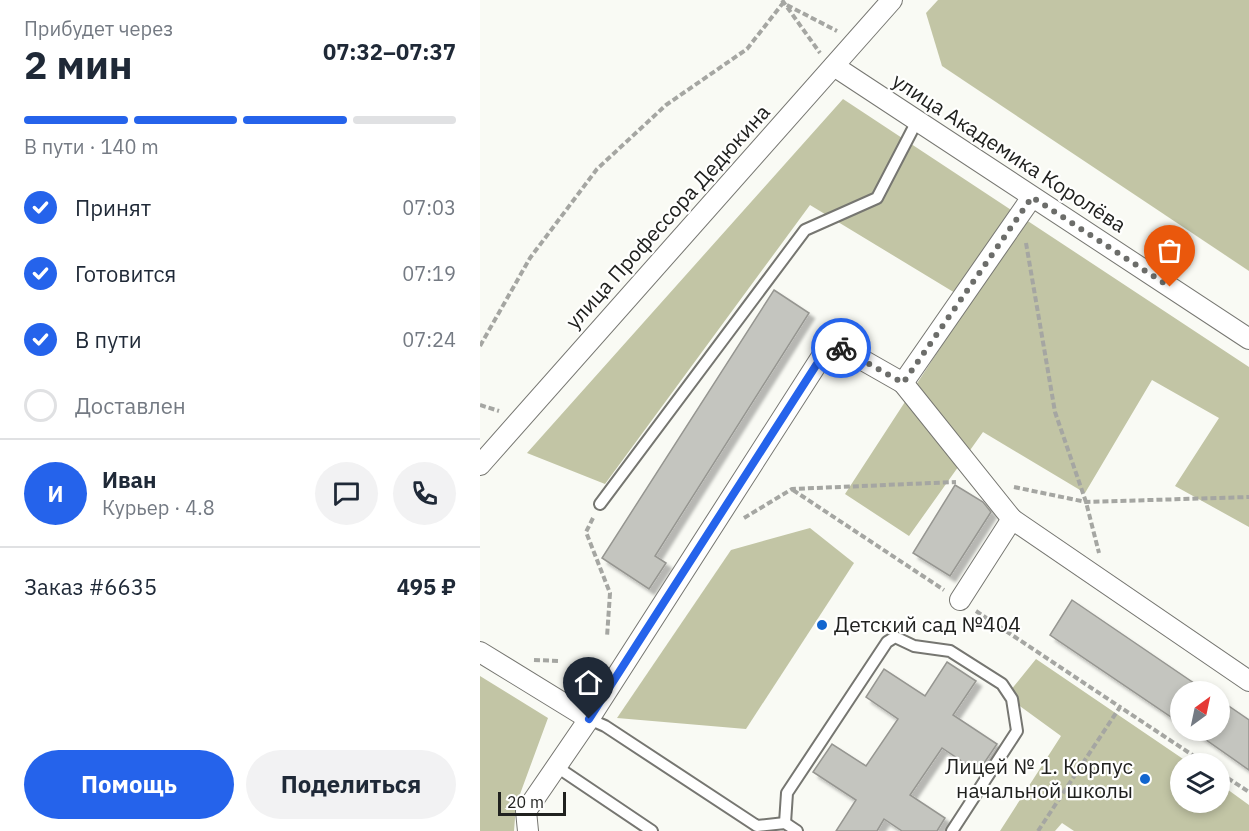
<!DOCTYPE html>
<html lang="ru">
<head>
<meta charset="utf-8">
<style>
	:root { --surface:#fff; --page:#f2f2f3; --text:#1f2937; --muted:#747a83; --line:#e0e1e3; --accent:#2563eb }
	body { margin:0; font-family:"IBM Plex Sans",sans-serif; background:var(--page); color:var(--text); height:100vh; display:flex; flex-direction:column; font-size:22px; white-space:nowrap }
	* { box-sizing:border-box; margin:0 }
	p { font-size:20px; color:var(--muted) }
	.icon { flex:none; width:33px; height:33px; fill:none; stroke:currentColor; stroke-width:2; stroke-linecap:round; stroke-linejoin:round }
	.map { position:relative; flex:1; overflow:hidden }
	.drawer { display:flex; flex-direction:column; background:var(--surface); width:480px }
	.drawer>* { flex:none }
	.needle { width:39px; rotate:33deg }
	.tools { position:absolute; left:690px; top:681px; display:grid; gap:12px }
	.tools a { display:grid; place-items:center; width:60px; height:60px; border-radius:50%; background:var(--surface); box-shadow:0 3px 9px #0003; font-size:30px }
	.scale { position:absolute; left:18px; bottom:15px; width:68px; box-sizing:border-box; padding-left:6px; border:3px solid #20211f; border-top:0; font-size:16px; line-height:21px; white-space:nowrap; color:#20211f; -webkit-text-stroke:4px #fffffe; paint-order:stroke }
	.pin { position:absolute; display:grid; place-items:center; width:51px; height:51px; color:#fff; margin:-62px -26px; border-radius:50% 50% 50% 0; rotate:-45deg; box-shadow:0 0 6px #0007 }
	.pin .icon { rotate:45deg }
	.courier { position:absolute; display:grid; place-items:center; width:60px; height:60px; margin:-30px; border:4px solid #2563eb; border-radius:50%; background:#fff; color:#222; box-shadow:0 2px 8px #0007 }
	.summary em { font-style:normal; font-weight:700 }
	.summary div { display:flex; flex-direction:column-reverse }
	.summary { display:flex; align-items:center; justify-content:space-between; height:102px; padding:0 24px }
	h1 { font-size:39px; font-weight:700; line-height:45px }
	.bar { display:grid; grid-template-columns:repeat(4,1fr); gap:9px 6px; align-content:center; height:72px; padding:0 24px }
	.bar i { height:8px; border-radius:4px; background:var(--line) }
	.bar .on { background:var(--accent) }
	.bar p { grid-column:span 4 }
	.line { display:flex; align-items:center; gap:15px; padding:0 24px; border-top:2px solid var(--line) }
	.line div { flex:1 }
	.round { display:grid; place-items:center; flex:none; width:63px; height:63px; border-radius:32px; background:var(--page) }
	ol { padding:0 24px; list-style:none }
	li { display:flex; align-items:center; gap:18px; height:66px }
	li p { margin-inline-start:auto }
	li .icon { padding:6px; border-radius:50%; background:var(--accent); color:#fff; stroke-width:4 }
	li:last-child { color:var(--muted) }
	li i { width:33px; height:33px; border:3px solid var(--line); border-radius:50% }
	.primary-button { display:flex; gap:12px; margin-top:auto; padding:12px 24px }
	.primary-button a { flex:1; height:69px; border-radius:36px; background:var(--accent); color:#fff; font-size:24px; font-weight:700; line-height:69px; text-align:center }
	.primary-button a+a { background:var(--page); color:var(--text) }
	main { display:flex; flex:1; min-height:0 }
	.map>svg:first-child { display:block }
	.forest { fill:#c2c5a5 }
	.building { fill:#c4c5bf; stroke:#969691; stroke-width:1.5; filter:url(#shadow) }
	.lines { fill:none; stroke-linecap:round; stroke-linejoin:round }
	.lane-casing { stroke:#767671; stroke-width:14 }
	.street-casing { stroke:#767671; stroke-width:22 }
	.path { stroke:#a5a6a2; stroke-width:4; stroke-dasharray:6 3; stroke-linecap:butt }
	.lane { stroke:#fff; stroke-width:10 }
	.street { stroke:#fff; stroke-width:20 }
	.done { stroke:#6c6d6a; stroke-width:6; stroke-dasharray:0 10.8 }
	.route { stroke:#2563eb; stroke-width:8 }
	.poi-dot { fill:#1266cf; stroke:#fffffe; stroke-width:2 }
	.labels { text-anchor:middle; stroke-width:4.5; stroke-linejoin:round; paint-order:stroke }
	.street-label { font-size:21px; fill:#20211f; stroke:#fffffe }
	.poi-label { font-size:21px; fill:#20211f; stroke:#fffffe; text-anchor:start }
</style>
</head>
<body>
<main>
<section class="drawer">
<div class="summary"><div><h1>2 мин</h1><p>Прибудет через</p></div><em>07:32–07:37</em></div>
<div class="bar"><i class="on"></i><i class="on"></i><i class="on"></i><i></i><p>В пути · 140 m</p></div>
<ol>
<li><svg class="icon" aria-label="check" viewBox="0 0 24 24"><path d="M5 12l5 5 9-10"/></svg>Принят<p>07:03</p></li>
<li><svg class="icon" aria-label="check" viewBox="0 0 24 24"><path d="M5 12l5 5 9-10"/></svg>Готовится<p>07:19</p></li>
<li><svg class="icon" aria-label="check" viewBox="0 0 24 24"><path d="M5 12l5 5 9-10"/></svg>В пути<p>07:24</p></li>
<li><i></i>Доставлен</li>
</ol>
<div class="line" style="height:108px"><b class="round" style="background:var(--accent);color:#fff">И</b><div><b>Иван</b><p>Курьер · 4.8</p></div><a class="round"><svg class="icon" aria-label="chat" viewBox="0 0 24 24"><path d="M4 5h16v11H9l-5 4z"/></svg></a><a class="round"><svg class="icon" aria-label="phone" viewBox="0 0 24 24"><path d="M5 4h4l2 5-3 2q2 4 5 5l2-3 5 2v4C11 20 4 13 5 4z"/></svg></a></div>
<div class="line" style="height:78px"><div>Заказ #6635</div><b>495 ₽</b></div>
<div class="primary-button"><a>Помощь</a><a>Поделиться</a></div>
</section>
<div class="map">
<svg width="769" height="831" viewBox="0 0 769 831">
	<defs>
		<filter id="shadow"><feDropShadow dx="5.5" dy="5.5" stdDeviation="1.5" flood-color="#0004"/></filter>
	</defs>
	<rect width="100%" height="100%" fill="#f9faf4"/>
	<g class="forest">
		<polygon points="458,0 769,0 769,271 462,66 446,13"/>
		<polygon points="363,99 769,367 769,527 695,486 739,418 672,380 605,493 503,432 429,536 365,494 490,302 330,205 125,484 47,453"/>
		<polygon points="330,528 374,563 266,729 137,718 251,550"/>
		<polygon points="556,659 709,763 700,764 700,802 740,802 740,784 769,805 769,831 594,831 582,823 575,831 520,831 581,736 526,696"/>
		<polygon points="0,676 68,718 36,805 34,831 0,831"/>
	</g>
	<g class="building">
		<polygon points="294,290 329,313 175,556 186,563 169,589 122,558"/>
		<polygon points="475,485 503,502 511,512 470,576 433,553"/>
		<polygon points="592,600 727,692 700,692 700,723 570,635"/>
		<polygon points="467,662 496,681 473,715 517,744 498,772 462,748 430,795 465,818 457,831 422,831 404,819 397,831 356,831 376,800 333,772 352,744 386,766 418,719 386,697 404,669 445,696"/>
		<polygon points="740,700 769,720 769,770 712,730 740,730"/>
	</g>
	<g class="lines">
		<g class="lane-casing">
			<g id="lane">
				<polyline points="120,504 325,230 397,198 437,121"/>
				<polyline points="109,719 125,726 277,826 305,823 317,831"/>
				<polyline points="77,767 172,831"/>
				<polyline points="305,823 307,793 407,642 415,637 434,646 470,651 522,684 532,699 537,731 472,831"/>
			</g>
		</g>
		<g class="street-casing">
			<g id="street">
				<polyline points="354,66 769,339"/>
				<polyline points="423,383 532,519"/>
				<polyline points="0,465 412,0"/>
				<polyline points="480,600 532,519 769,681"/>
				<polyline points="0,652 109,719"/>
				<polyline points="48,831 46,811 109,719 351,342 423,383 552,197"/>
			</g>
		</g>
		<g class="path">
			<polyline points="302,0 340,53"/>
			<polyline points="546,243 575,412 606,502 619,553"/>
			<polyline points="0,346 50,258 117,169 186,105 267,49 303,3 357,31"/>
			<polyline points="0,405 19,411"/>
			<polyline points="534,487 606,502 769,497"/>
			<polyline points="313,490 464,590"/>
			<polyline points="113,518 106,532 130,593 127,637"/>
			<polyline points="264,518 312,489 476,482"/>
			<polyline points="496,611 640,707"/>
			<polyline points="54,660 81,661"/>
			<polyline points="740,773 769,792"/>
			<polyline points="558,831 640,707 726,764"/>
		</g>
		<use href="#lane" class="lane"/>
		<use href="#street" class="street"/>
	</g>
	<g class="lines">
		<polyline class="done" points="361,348 423,383 552,197 690,287"/>
		<polyline class="route" points="109,719 351,342 361,348"/>
	</g>
	<g class="poi-dot">
		<circle cx="342" cy="625" r="6"/>
		<circle cx="665" cy="779" r="6"/>
	</g>
	<g class="labels">
		<g class="street-label">
			<text transform="translate(529 153) rotate(33)" y="7">улица Академика Королёва</text>
			<text transform="translate(188 217) rotate(-48)" y="7">улица Профессора Дедюкина</text>
		</g>
		<g class="poi-label">
			<text x="354" y="632">Детский сад №404</text>
			<text x="653" y="774" text-anchor="end">Лицей № 1. Корпус<tspan x="653" dy="24">начальной школы</tspan></text>
		</g>
	</g>
</svg>
<div class="tools">
<a><svg class="needle" viewBox="-14 -14 28 28"><path d="M0-13l5 13h-10z" fill="#e53935"/><path d="M0 13l5-13h-10z" fill="#747a83"/></svg></a>
<a><svg class="icon" aria-label="layers" viewBox="0 0 24 24"><path d="M12 4l9 5-9 5-9-5zM3 14l9 5 9-5"/></svg></a>
</div>
<div class="scale">20 m</div>
<div class="pin" style="left:690px;top:287px;background:#ea580c"><svg class="icon" aria-label="bag" viewBox="0 0 24 24"><path d="M5 8h14l-1 12H6zM9 8a3 3 0 0 1 6 0"/></svg></div>
<div class="pin" style="left:109px;top:719px;background:#1f2937"><svg class="icon" aria-label="home" viewBox="0 0 24 24"><path d="M3 11l9-7 9 7M6 9v11h12V9"/></svg></div>
<div class="courier" style="left:361px;top:348px"><svg class="icon" aria-label="bike" viewBox="0 0 24 24"><circle cx="6" cy="16" r="4"/><circle cx="18" cy="16" r="4"/><path d="M6 16l4-8h5l3 8M10 8l3 8H6M13 5h3"/></svg></div>
</div>
</main>
</body>
</html>
